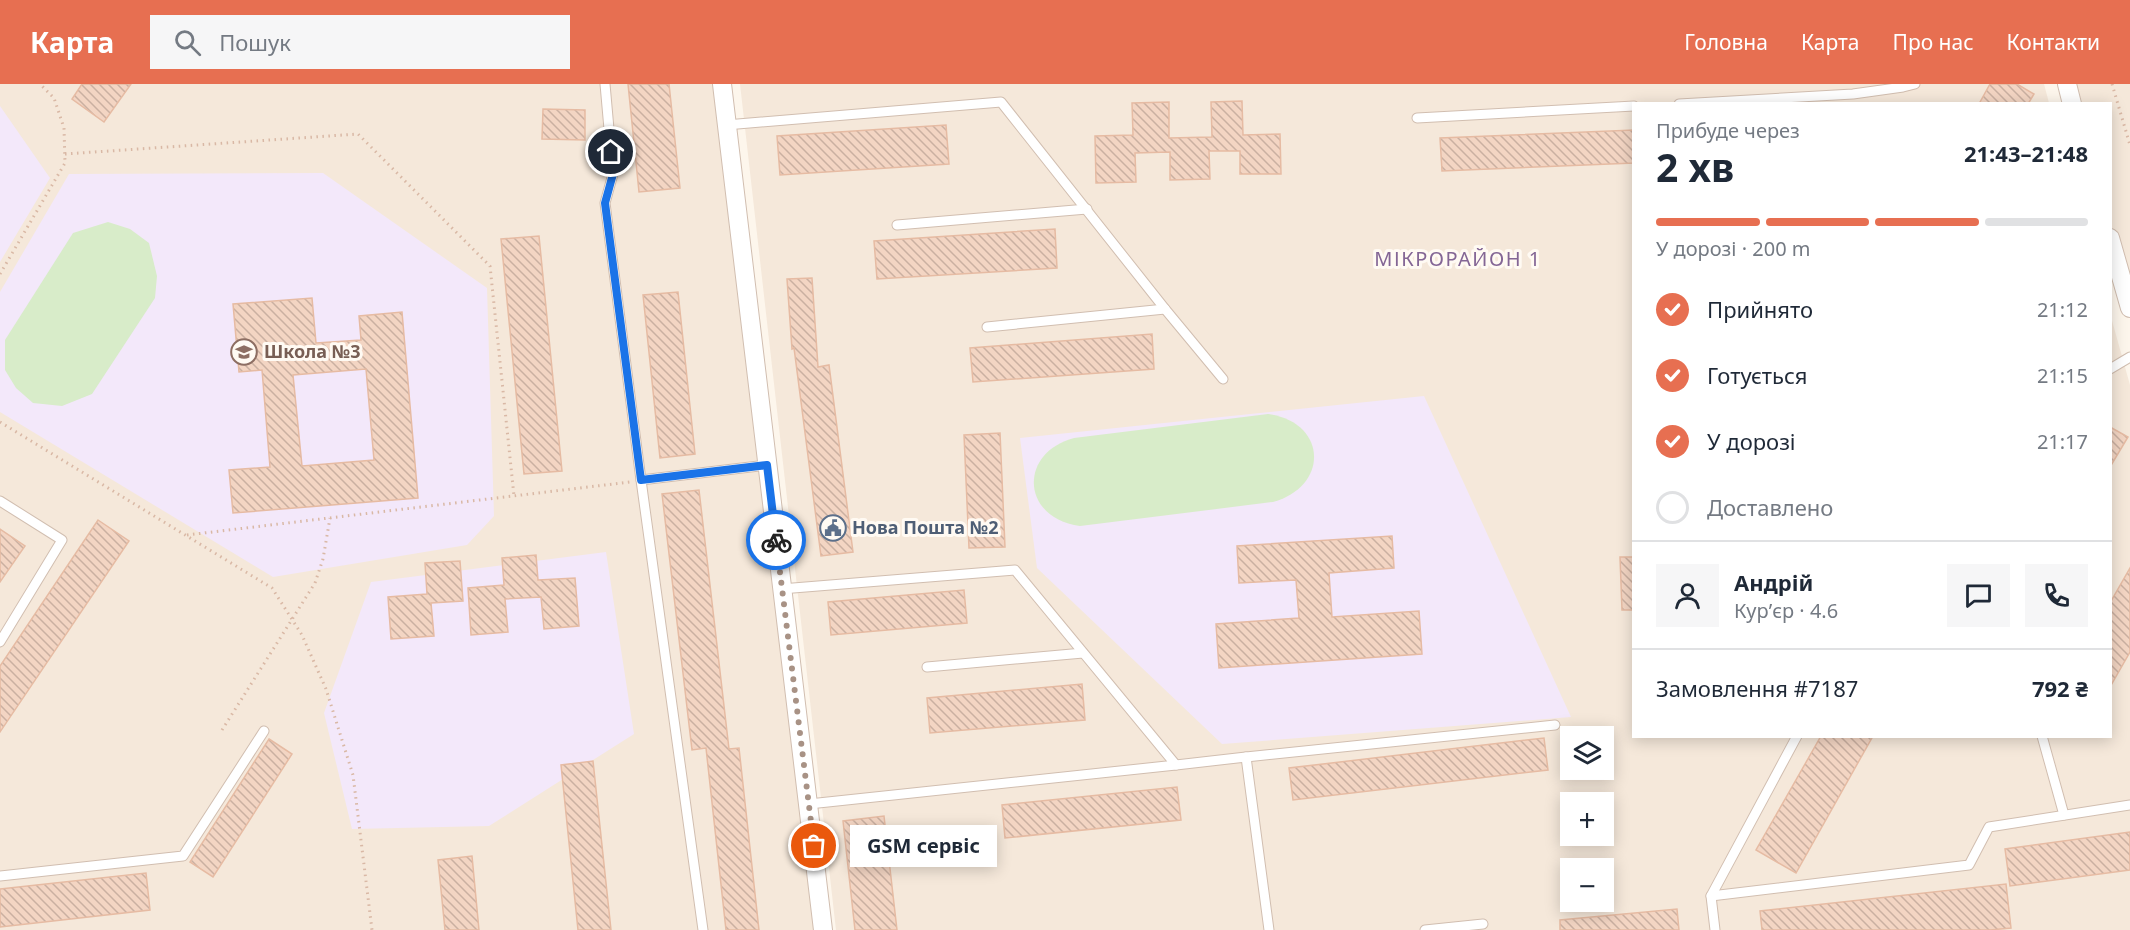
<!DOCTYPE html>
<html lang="uk">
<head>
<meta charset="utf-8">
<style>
	:root { --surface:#fff; --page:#f6f6f7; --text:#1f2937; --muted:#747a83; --line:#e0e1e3; --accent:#e76f51 }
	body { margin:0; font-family:"Noto Sans",sans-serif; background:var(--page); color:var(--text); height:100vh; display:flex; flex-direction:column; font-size:22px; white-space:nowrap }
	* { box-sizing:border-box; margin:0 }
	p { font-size:20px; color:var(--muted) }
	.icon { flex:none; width:33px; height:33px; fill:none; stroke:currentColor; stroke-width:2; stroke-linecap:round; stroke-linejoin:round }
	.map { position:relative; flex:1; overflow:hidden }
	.side { position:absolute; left:1632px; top:18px; width:480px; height:636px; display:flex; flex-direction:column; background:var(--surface); border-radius:0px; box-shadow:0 3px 15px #0003 }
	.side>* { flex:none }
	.fabs { position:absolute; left:1560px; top:642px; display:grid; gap:12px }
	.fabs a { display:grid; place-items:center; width:54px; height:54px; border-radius:0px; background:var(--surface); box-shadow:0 3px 15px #0003; font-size:30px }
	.pin { position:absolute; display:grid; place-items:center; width:51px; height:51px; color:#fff; margin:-26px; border:3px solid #fff; border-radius:50%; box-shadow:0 2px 6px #0007 }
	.courier { position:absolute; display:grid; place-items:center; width:60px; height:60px; margin:-30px; border:4px solid #1a73e8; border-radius:50%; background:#fff; color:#222; box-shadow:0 2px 8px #0007 }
	.bubble { position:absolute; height:42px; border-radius:0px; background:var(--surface); box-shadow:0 3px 15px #0003; font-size:20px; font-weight:700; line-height:42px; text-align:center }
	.summary em { font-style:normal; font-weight:700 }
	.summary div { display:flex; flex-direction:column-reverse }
	.summary { display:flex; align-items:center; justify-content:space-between; height:102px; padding:0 24px }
	h1 { font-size:39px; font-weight:700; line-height:45px }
	.bar { display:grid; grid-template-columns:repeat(4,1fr); gap:9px 6px; align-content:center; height:72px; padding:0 24px }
	.bar i { height:8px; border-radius:4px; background:var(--line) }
	.bar .selected { background:var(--accent) }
	.bar p { grid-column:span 4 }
	.line { display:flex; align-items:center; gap:15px; padding:0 24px; border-top:2px solid var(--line) }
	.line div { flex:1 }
	.round { display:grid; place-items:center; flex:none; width:63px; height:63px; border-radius:0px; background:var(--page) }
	ol { padding:0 24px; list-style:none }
	li { display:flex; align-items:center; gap:18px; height:66px }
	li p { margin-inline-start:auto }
	li .icon { padding:6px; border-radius:50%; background:var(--accent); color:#fff; stroke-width:4 }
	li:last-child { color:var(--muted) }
	li i { width:33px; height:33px; border:3px solid var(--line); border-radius:50% }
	header { display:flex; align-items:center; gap:36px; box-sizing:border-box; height:84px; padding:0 30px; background:var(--accent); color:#fff }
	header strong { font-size:28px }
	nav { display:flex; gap:33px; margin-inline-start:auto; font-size:21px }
	.search { width:420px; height:54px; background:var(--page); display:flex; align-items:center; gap:15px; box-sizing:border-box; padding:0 21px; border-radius:0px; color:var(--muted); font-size:22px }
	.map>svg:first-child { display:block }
	.residential { fill:#f5e8da; fill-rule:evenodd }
	.education { fill:#f3e8fa }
	.garden { fill:#d8ecc9 }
	.building { fill:url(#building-back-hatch); stroke:#e6bba3; stroke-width:1.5; fill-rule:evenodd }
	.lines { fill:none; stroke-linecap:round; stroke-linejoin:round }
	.service-casing { stroke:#d1beb0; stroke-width:11 }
	.minor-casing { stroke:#d1beb0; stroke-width:20 }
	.path { stroke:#d9b8a5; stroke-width:3; stroke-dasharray:1.5 4.5; stroke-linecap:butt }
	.service { stroke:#fff; stroke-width:9 }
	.minor { stroke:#fff; stroke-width:18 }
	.done { stroke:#a89285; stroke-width:6; stroke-dasharray:0 10.8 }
	.route { stroke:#1a73e8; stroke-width:8 }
	.labels { text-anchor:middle; stroke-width:6; stroke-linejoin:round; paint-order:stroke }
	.education-label { font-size:18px; font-weight:bold; fill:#785e54; stroke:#fffaf3; text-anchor:start }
	.service-label { font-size:18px; font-weight:bold; fill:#4e5e75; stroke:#fffaf3; text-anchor:start }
	.neighbourhood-label { font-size:20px; letter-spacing:1.5px; fill:#846695; stroke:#fffaf3 }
</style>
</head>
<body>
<header>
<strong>Карта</strong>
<div class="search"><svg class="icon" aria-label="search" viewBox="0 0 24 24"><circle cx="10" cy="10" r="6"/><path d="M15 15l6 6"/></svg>Пошук</div>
<nav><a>Головна</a><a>Карта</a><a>Про нас</a><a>Контакти</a></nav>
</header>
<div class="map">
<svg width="2130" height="846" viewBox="0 0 2130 846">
	<defs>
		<pattern id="building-back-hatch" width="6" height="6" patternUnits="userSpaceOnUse" patternTransform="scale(1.5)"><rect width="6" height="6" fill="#f3d5c3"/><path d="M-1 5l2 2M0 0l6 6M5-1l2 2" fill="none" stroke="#cab0a1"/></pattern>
	</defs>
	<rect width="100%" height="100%" fill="#fdf6ec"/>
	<g class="residential">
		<polygon points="0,0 722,0 823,846 0,846"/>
		<path d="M740,0H2044L2049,19L1634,20V652H2110L2111,233L2130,301V846H836ZM1570,652H1604V686H1570ZM1570,718H1604V752H1570ZM1570,784H1604V818H1570Z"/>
		<polygon points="2067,0 2130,0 2130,222 2111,153 2110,20 2073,19"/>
	</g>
	<g class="education">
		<polygon points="0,22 50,94 0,178"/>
		<polygon points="323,89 487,204 494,432 467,461 273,493 0,328 0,208 69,90"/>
		<polygon points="1424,312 1571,633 1222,660 1037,484 1020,354"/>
		<polygon points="606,468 634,650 489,742 352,745 324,629 371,498"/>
	</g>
	<g class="garden">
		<polygon points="108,138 130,145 149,159 157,192 155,214 92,310 62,322 33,319 16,304 5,286 5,256 73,149"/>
		<path d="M1268,330C1327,338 1330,402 1273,418L1080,442C1021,434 1018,369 1074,354Z"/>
	</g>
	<g class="building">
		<polygon points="82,0 131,0 104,38 72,15"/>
		<polygon points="628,0 669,0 680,104 639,108"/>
		<polygon points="1990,0 2017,0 2034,10 2028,20 1979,20"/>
		<polygon points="1242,17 1243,51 1280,50 1281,90 1240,90 1240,67 1209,67 1210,95 1170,96 1170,68 1135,69 1136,98 1096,99 1095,52 1133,51 1132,19 1169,18 1169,54 1212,53 1211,18"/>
		<polygon points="543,25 585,26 585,56 542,55"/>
		<polygon points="946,41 949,80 780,91 777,52"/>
		<polygon points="1634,46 1634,79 1442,87 1440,54"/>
		<polygon points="1055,145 1057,184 877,195 874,157"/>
		<polygon points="539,152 562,387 524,390 501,155"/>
		<polygon points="812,194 818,283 829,281 853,468 821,472 794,264 792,265 787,195"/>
		<polygon points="678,208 695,370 660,374 643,211"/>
		<path d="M312,214L316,259L361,256L359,232L402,228L418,414L233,429L229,386L270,383L262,286L239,288L233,220ZM366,285L374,376L302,382L293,291Z"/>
		<polygon points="1152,250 1154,285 973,298 970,264"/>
		<polygon points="2110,343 2128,353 2110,383"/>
		<polygon points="1000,349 1005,463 969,464 964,351"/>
		<polygon points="699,406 729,665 739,664 759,846 726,846 706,664 692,666 662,410"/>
		<polygon points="98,436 129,457 0,648 0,582"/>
		<polygon points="0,445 25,462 0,498"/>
		<polygon points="1392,452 1394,484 1329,489 1332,533 1419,527 1422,570 1219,584 1216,540 1299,534 1296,496 1239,499 1237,462"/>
		<polygon points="536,471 538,496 575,494 579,542 544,545 541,513 505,515 508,548 471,551 468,504 504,501 502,474"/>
		<polygon points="1620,473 1634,473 1634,526 1622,526"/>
		<polygon points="460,477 463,517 431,519 434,552 391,555 388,513 427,510 425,479"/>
		<polygon points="2130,484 2130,568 2110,603 2110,519"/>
		<polygon points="964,506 967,539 831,551 828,518"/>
		<polygon points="1082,600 1085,636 930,649 927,614"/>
		<polygon points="1821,652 1873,652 1796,789 1756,766"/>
		<polygon points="1544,654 1548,686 1293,716 1289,684"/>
		<polygon points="269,655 292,670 213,793 190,778"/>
		<polygon points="593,677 611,846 578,846 561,681"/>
		<polygon points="1177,703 1181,736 1005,754 1002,721"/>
		<polygon points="884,732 897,846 855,846 843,737"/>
		<polygon points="2130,748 2130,786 2010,802 2005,765"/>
		<polygon points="472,772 479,846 445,846 438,776"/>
		<polygon points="146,789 150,826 0,843 0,805"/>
		<polygon points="2006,800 2011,844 1990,846 1762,846 1760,827"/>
		<polygon points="1677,825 1679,846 1560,846 1560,836"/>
	</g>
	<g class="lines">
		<g class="service-casing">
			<g id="service">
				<polyline points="605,0 613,90 605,119 641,396 703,846"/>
				<polyline points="1679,20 1853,10 1903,3 1915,0"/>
				<polyline points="1417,34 1634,22"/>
				<polyline points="726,41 1001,18 1165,225 1223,295"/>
				<polyline points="897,141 1087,125"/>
				<polyline points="987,243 1165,225"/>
				<polyline points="2110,285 2130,273"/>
				<polyline points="641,396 767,381"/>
				<polyline points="0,417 62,456 0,558"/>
				<polyline points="781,505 1015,486 1176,681 809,720"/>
				<polyline points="927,583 1083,569"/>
				<polyline points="2042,652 2064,731"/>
				<polyline points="1246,673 1555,641"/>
				<polyline points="1176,681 1246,673 1269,846"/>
				<polyline points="0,792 183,772 264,647"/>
				<polyline points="1711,812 1969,781 1989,743 2130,721"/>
				<polyline points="1425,846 1483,840"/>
				<polyline points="1715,846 1711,812 1797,652"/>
			</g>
		</g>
		<g class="minor-casing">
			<g id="minor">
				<polyline points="722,0 823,846"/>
				<polyline points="2067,0 2072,20"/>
				<polyline points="2110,154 2130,224"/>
			</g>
		</g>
		<g class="path">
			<polyline points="2112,0 2130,61"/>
			<polyline points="65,70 358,50 490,182 514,412"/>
			<polyline points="0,190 65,79 64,44 54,14 40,0"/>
			<polyline points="0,338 272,504 302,551 326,605 353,691 372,846"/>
			<polyline points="187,451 630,398"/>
			<polyline points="222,646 315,499 323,475 330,434"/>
		</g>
		<use href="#service" class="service"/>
		<use href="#minor" class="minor"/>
	</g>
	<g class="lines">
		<polyline class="done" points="776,456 814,762"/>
		<polyline class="route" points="611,68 613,90 605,119 641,396 767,381 776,456"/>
	</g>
	<defs>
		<g id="school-ring" transform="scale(1.35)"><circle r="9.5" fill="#fffaf3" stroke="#8d6e63" stroke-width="1.5"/><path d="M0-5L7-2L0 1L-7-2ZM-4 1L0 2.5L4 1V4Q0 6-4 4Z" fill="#8d6e63"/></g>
		<g id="civic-ring" transform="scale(1.35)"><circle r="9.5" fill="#fffaf3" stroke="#5c6f8a" stroke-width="1.5"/><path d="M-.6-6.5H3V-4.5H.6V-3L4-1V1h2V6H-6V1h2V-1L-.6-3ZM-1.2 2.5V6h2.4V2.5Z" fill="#5c6f8a"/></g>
	</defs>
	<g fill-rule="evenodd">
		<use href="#school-ring" x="244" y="268"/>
		<use href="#civic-ring" x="833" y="444"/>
	</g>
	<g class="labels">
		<g class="education-label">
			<text x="264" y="274">Школа №3</text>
		</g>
		<g class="service-label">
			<text x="852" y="450">Нова Пошта №2</text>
		</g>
		<g class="neighbourhood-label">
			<text x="1458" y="182">МІКРОРАЙОН 1</text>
		</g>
	</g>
</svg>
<div class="fabs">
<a><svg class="icon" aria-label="layers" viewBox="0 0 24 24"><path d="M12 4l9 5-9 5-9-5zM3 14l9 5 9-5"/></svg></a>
<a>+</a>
<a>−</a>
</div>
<div class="pin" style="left:814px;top:762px;background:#ea580c"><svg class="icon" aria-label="bag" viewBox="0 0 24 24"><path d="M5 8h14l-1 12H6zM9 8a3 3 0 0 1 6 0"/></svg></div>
<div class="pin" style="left:611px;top:68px;background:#1f2937"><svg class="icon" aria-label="home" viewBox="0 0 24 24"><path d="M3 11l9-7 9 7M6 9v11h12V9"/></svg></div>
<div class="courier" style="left:776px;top:456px"><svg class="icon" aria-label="bike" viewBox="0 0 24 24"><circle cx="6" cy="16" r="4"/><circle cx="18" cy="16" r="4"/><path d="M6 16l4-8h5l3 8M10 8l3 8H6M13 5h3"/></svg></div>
<div class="bubble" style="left:850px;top:741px;width:147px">GSM сервіс</div>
<section class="side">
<div class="summary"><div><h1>2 хв</h1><p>Прибуде через</p></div><em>21:43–21:48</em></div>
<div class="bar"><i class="selected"></i><i class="selected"></i><i class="selected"></i><i></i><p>У дорозі · 200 m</p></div>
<ol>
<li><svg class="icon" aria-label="check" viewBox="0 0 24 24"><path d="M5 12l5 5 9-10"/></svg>Прийнято<p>21:12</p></li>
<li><svg class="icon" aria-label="check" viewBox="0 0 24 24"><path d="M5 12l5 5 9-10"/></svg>Готується<p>21:15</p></li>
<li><svg class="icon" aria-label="check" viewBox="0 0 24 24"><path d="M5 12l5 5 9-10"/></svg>У дорозі<p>21:17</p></li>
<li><i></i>Доставлено</li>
</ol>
<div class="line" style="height:108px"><a class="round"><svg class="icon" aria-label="person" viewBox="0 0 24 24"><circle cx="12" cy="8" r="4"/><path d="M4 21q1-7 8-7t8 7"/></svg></a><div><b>Андрій</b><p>Кур’єр · 4.6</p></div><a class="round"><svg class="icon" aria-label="chat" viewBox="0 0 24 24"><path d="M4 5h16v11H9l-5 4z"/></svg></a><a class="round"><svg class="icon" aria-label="phone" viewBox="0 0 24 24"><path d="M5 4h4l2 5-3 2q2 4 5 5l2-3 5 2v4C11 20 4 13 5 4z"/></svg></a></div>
<div class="line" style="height:78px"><div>Замовлення #7187</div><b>792 ₴</b></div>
</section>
</div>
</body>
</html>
